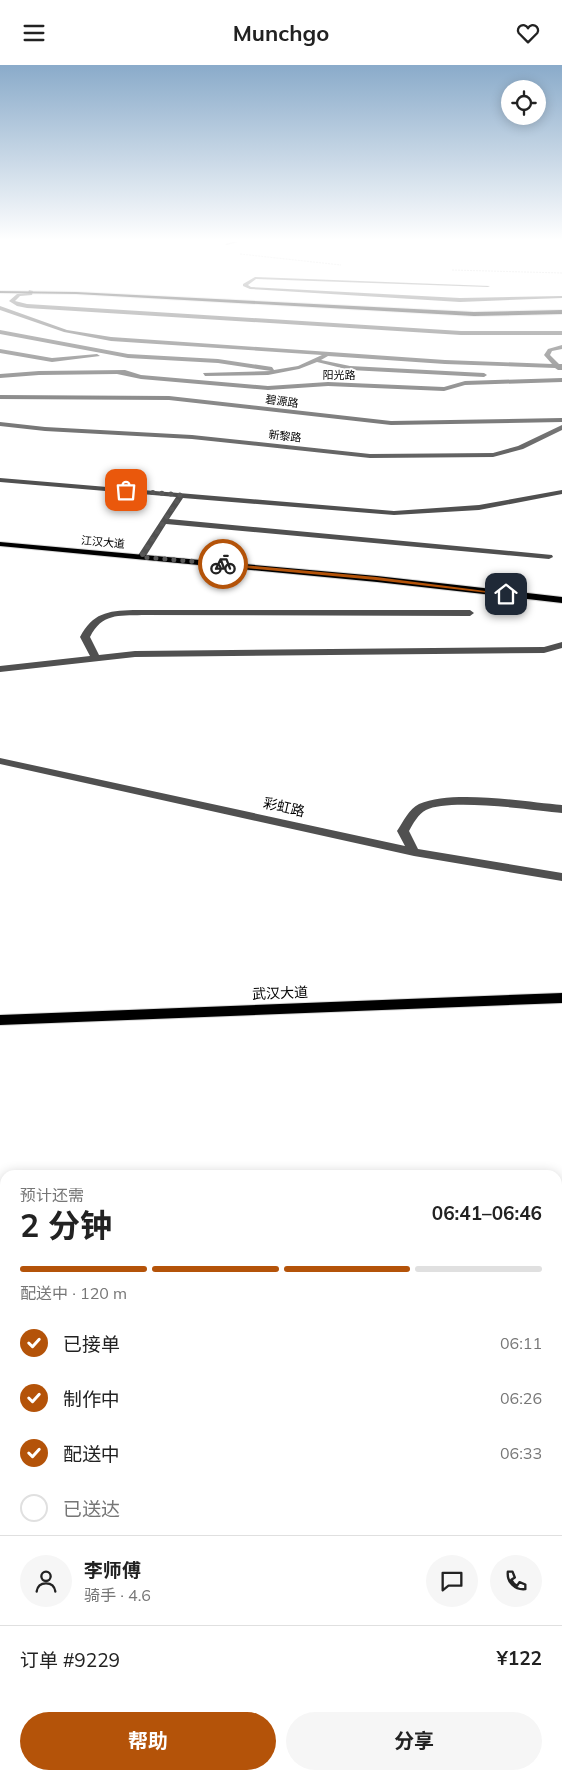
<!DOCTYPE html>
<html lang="zh">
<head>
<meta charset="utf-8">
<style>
	:root { --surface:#fff; --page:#f6f6f6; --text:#222; --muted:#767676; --line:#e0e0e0; --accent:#b45309 }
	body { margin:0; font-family:Mulish,"Noto Sans SC",sans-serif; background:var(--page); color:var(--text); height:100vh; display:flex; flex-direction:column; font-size:19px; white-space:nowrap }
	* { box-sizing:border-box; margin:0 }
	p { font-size:16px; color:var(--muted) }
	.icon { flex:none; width:28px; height:28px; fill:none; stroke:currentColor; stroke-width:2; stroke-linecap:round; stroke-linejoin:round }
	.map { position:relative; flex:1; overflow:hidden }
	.drawer { position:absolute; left:0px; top:1105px; width:562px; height:610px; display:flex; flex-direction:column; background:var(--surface); border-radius:15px 15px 0 0; box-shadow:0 2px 12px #0003 }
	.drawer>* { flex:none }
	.controls { position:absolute; left:501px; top:15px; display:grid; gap:10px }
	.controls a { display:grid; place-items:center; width:45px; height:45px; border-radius:50%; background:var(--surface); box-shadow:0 2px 12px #0003; font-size:25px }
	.pin { position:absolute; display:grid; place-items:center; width:42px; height:42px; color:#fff; margin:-21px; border-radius:10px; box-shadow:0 2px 8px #0006 }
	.courier { position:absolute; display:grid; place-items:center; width:50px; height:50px; margin:-25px; border:4px solid #b45309; border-radius:50%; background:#fff; color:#222; box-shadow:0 1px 6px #0007 }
	.headline em { font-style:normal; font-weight:700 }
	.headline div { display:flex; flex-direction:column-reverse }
	.headline { display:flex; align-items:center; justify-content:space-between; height:85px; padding:0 20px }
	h1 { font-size:32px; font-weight:700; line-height:38px }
	.bar { display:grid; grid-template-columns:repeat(4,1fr); gap:8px 5px; align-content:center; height:60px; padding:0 20px }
	.bar i { height:6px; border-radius:4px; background:var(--line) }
	.bar .active { background:var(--accent) }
	.bar p { grid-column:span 4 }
	.line { display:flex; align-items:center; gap:12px; padding:0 20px; border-top:1px solid var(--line) }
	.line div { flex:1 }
	.round { display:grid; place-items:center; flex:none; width:52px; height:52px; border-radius:26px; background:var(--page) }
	ol { padding:0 20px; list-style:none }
	li { display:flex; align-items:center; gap:15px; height:55px }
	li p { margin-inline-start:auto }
	li .icon { padding:5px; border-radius:50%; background:var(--accent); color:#fff; stroke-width:4 }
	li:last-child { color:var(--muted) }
	li i { width:28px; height:28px; border:2px solid var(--line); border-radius:50% }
	.button { display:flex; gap:10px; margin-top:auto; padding:10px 20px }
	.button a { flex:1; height:58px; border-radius:30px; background:var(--accent); color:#fff; font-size:20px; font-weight:700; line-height:58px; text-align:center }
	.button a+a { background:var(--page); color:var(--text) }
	header { display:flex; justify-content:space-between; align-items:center; height:65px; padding:0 20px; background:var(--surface); font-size:22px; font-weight:700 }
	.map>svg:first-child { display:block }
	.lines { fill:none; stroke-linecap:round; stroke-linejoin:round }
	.major-casing { stroke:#dbdbdb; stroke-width:2 }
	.path { stroke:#727272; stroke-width:1; stroke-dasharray:0.5 1; stroke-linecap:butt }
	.minor { fill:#505050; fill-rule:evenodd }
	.major { fill:#000; fill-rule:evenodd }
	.route { fill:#b45309 }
	.done { stroke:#595959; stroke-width:5; stroke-dasharray:0 9 }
	.labels { text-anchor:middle; stroke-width:4; stroke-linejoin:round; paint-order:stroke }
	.far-street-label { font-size:11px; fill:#000; stroke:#fff }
	.street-label { font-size:14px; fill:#000; stroke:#fff }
</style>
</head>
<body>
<header><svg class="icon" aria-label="menu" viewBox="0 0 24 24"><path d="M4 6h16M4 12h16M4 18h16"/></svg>Munchgo<svg class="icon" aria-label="heart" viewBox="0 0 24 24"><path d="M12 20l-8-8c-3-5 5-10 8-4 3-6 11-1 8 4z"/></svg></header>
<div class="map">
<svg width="562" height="1715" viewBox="0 0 562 1715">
	<rect width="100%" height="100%" fill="#fff"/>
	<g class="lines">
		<g class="major-casing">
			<g id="major">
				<polygon points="0,226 76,227 474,247 562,245 562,249 474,251 76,229 0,228"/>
				<polygon points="0,477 377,511 562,532 562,538 377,517 0,481"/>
				<polygon points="562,928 562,938 0,960 0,950"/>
			</g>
		</g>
		<g class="path">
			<polyline points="240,189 341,200"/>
			<polyline points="452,205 562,208"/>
		</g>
		<g class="minor">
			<polygon points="232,177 238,177 227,180 225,179"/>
			<polygon points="255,212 490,221 488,222 256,214 248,220 251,222 460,233 562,231 562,233 460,237 250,224 243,221 243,219"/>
			<polygon points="29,225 33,226 32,230 20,231 15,236 27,239 461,266 562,266 562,270 461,270 27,243 17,241 9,236 17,229 28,228"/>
			<polygon points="0,241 67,265 111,272 445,295 552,299 544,290 548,284 562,280 562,284 552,286 550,290 559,299 562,299 562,305 558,305 555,303 445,299 328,291 321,295 350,301 484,308 487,310 484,312 350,305 317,297 299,304 268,310 205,311 203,308 271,306 218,298 128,293 0,269 0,265 128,289 218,294 272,302 274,305 298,301 322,290 111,276 64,267 0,245"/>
			<polygon points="0,284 52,293 97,289 100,291 52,297 0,288"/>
			<polygon points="125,305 141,310 268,321 328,317 444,322 465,316 562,313 562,317 465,320 444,326 328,321 268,325 141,314 117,309 39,310 0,313 0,309 39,306"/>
			<polygon points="0,330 169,331 391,356 562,353 562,357 391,360 169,335 0,334"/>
			<polygon points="0,357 45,362 192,370 370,389 493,388 518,381 562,360 562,365 523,384 493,392 370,393 192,374 45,366 0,361"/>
			<polygon points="0,413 394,446 479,440 562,425 562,429 479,445 394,450 183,433 169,454 552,490 553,492 549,494 166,459 144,494 141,494 137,492 176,432 0,417"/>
			<path d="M133,545H470L474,548L470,551L142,550C118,551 102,548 90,572L99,590L135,586L544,582L562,577V583L544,588L135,592L0,607V601L90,591L80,572C93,548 107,546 133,545Z"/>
			<path d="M0,693L405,781L397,766C403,757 409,744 419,739C454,724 524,737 562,740V748C533,745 449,733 426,745C418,749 413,759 409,766L418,784L562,808V816L414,791L0,699Z"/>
		</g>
		<use href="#major" class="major"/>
	</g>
	<linearGradient id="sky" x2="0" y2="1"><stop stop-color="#8aabca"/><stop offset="0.42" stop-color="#fff"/><stop offset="1" stop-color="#fff" stop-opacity="0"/></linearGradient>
	<rect width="562" height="417" fill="url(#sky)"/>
	<polygon class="route" points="221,498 376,512 509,529 506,530 376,515 223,501"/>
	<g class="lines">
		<polyline class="done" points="126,425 181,430 141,492 223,499"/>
	</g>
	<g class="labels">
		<g class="far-street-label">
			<text transform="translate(339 310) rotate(1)" y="4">阳光路</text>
			<text transform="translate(282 336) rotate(8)" y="4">碧源路</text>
			<text transform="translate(285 371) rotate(6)" y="4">新黎路</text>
			<text transform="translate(103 477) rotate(5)" y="4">江汉大道</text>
		</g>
		<g class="street-label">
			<text transform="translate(284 742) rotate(13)" y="5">彩虹路</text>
			<text transform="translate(280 928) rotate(-2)" y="5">武汉大道</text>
		</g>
	</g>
</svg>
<div class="controls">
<a><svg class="icon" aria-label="locate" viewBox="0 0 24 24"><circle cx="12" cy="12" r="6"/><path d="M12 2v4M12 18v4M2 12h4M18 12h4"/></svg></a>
</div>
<div class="pin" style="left:126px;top:425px;background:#ea580c"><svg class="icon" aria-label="bag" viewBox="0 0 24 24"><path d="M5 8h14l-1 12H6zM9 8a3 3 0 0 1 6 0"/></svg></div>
<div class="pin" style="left:506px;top:529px;background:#1f2937"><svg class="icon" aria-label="home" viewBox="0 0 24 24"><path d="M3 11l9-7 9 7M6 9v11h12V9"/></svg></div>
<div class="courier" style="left:223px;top:499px"><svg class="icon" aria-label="bike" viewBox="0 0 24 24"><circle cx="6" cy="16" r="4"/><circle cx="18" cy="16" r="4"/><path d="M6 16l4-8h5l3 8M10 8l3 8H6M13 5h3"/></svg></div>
<section class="drawer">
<div class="headline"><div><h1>2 分钟</h1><p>预计还需</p></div><em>06:41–06:46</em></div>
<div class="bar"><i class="active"></i><i class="active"></i><i class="active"></i><i></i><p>配送中 · 120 m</p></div>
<ol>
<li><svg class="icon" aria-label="check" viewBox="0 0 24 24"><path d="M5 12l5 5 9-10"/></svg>已接单<p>06:11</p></li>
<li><svg class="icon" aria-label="check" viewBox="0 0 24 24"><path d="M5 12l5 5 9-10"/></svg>制作中<p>06:26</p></li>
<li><svg class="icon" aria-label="check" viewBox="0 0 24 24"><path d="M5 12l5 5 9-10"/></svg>配送中<p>06:33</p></li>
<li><i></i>已送达</li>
</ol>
<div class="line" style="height:90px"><a class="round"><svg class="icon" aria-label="person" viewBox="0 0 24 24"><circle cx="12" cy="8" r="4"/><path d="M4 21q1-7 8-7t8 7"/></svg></a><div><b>李师傅</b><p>骑手 · 4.6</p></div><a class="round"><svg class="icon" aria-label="chat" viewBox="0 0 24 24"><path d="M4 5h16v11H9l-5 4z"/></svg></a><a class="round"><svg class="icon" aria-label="phone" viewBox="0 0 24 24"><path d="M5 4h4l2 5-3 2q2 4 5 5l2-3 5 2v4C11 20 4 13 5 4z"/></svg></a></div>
<div class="line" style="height:65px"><div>订单 #9229</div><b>¥122</b></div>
<div class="button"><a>帮助</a><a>分享</a></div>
</section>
</div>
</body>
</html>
